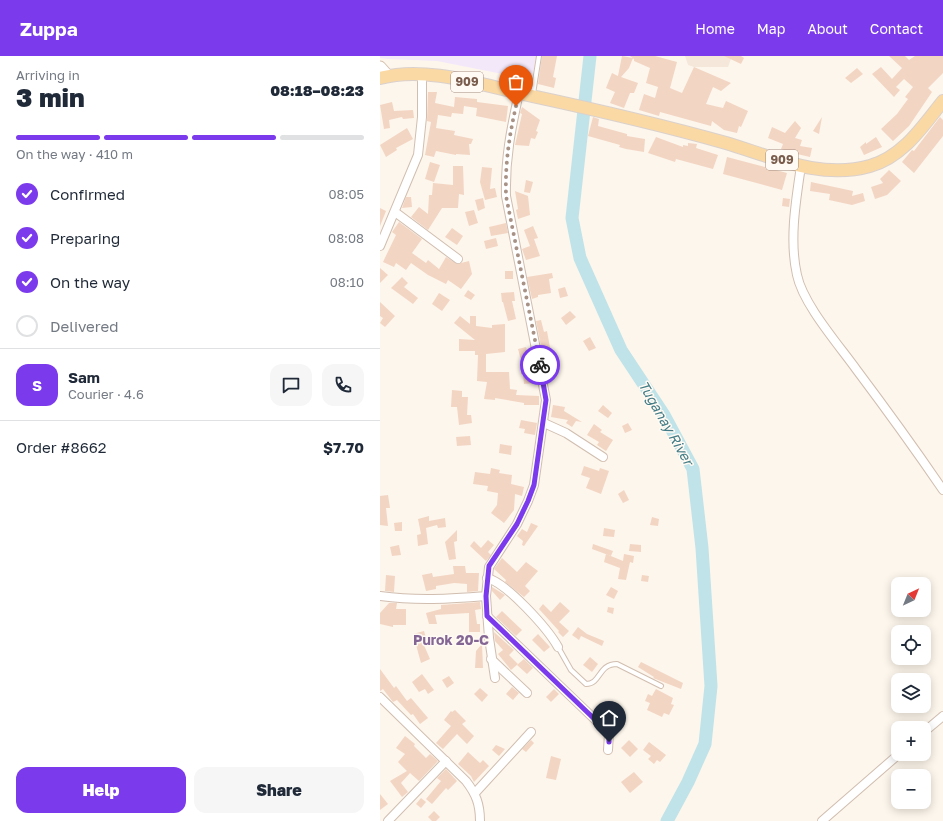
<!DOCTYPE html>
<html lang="en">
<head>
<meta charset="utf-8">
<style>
	:root { --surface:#fff; --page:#f6f6f7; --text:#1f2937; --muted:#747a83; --line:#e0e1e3; --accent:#7c3aed }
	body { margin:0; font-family:"Golos Text",sans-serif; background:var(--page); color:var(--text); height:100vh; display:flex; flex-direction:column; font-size:15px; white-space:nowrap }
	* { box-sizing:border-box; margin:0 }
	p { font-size:13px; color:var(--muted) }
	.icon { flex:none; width:22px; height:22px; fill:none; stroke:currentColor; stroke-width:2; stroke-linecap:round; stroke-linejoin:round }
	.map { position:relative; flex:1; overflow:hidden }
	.drawer { display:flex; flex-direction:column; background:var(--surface); width:380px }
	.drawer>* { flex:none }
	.needle { width:26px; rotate:43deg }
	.fabs { position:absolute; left:511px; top:521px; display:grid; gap:8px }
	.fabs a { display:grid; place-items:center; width:40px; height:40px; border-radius:8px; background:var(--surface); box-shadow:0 2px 10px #0003; font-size:20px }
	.pin { position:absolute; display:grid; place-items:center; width:34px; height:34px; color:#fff; margin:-41px -17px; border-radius:50% 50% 50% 0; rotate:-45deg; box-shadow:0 0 4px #0007 }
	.pin .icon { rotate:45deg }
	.courier { position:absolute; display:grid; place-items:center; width:40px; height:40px; margin:-20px; border:3px solid #7c3aed; border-radius:50%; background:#fff; color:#222; box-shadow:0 1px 5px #0007 }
	.head em { font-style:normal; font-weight:800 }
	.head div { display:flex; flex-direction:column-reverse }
	.head { display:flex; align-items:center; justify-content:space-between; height:68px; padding:0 16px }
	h1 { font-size:26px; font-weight:800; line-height:30px }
	.bar { display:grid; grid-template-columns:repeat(4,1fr); gap:6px 4px; align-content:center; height:48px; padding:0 16px }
	.bar i { height:5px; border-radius:3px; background:var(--line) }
	.bar .active { background:var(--accent) }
	.bar p { grid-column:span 4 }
	.line { display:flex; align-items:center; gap:10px; padding:0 16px; border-top:1px solid var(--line) }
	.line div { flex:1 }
	.round { display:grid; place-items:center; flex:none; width:42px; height:42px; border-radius:12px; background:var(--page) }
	ol { padding:0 16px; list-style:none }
	li { display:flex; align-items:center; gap:12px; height:44px }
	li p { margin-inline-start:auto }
	li .icon { padding:4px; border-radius:50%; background:var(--accent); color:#fff; stroke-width:4 }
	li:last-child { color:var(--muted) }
	li i { width:22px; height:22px; border:2px solid var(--line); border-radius:50% }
	.primary-button { display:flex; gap:8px; margin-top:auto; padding:8px 16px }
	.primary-button a { flex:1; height:46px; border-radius:12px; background:var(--accent); color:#fff; font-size:16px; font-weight:800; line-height:46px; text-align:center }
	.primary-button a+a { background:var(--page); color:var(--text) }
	header { display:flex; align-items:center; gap:24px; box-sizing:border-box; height:56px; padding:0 20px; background:var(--accent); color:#fff }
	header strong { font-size:19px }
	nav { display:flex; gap:22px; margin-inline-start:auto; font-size:14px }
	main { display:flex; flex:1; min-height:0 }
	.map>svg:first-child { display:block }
	.residential { fill:#f5e8da }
	.education { fill:#f3e8fa }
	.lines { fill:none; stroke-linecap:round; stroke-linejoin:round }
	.river { stroke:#bfe3e8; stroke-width:13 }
	.building { fill:#f3d5c3 }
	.service-casing { stroke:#d1beb0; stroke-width:6 }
	.minor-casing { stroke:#d1beb0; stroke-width:10 }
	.secondary-casing { stroke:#d6c0b0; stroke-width:13 }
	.primary-casing { stroke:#dad1cd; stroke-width:14 }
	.service { stroke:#fff; stroke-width:4 }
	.minor { stroke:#fff; stroke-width:8 }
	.secondary { stroke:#fff; stroke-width:11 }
	.primary { stroke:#fbd9a5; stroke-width:12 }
	.done { stroke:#a89285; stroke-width:4; stroke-dasharray:0 7.2 }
	.route { stroke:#7c3aed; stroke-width:5 }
	.labels { text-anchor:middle; stroke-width:3; stroke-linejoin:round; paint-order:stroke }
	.shield { fill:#fffaf3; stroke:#a28b7f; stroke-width:1 }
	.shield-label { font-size:12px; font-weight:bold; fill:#7a5c4d }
	.water-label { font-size:14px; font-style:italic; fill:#437c86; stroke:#fffaf3 }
	.neighbourhood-label { font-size:14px; font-weight:bold; fill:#846695; stroke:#fffaf3 }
</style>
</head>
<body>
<header>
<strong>Zuppa</strong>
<nav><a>Home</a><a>Map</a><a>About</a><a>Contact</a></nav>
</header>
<main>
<section class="drawer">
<div class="head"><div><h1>3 min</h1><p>Arriving in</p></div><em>08:18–08:23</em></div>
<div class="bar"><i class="active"></i><i class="active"></i><i class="active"></i><i></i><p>On the way · 410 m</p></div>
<ol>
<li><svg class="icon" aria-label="check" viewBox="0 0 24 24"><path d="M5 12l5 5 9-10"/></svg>Confirmed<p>08:05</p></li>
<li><svg class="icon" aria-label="check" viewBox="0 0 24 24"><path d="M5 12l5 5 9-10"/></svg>Preparing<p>08:08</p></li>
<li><svg class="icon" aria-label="check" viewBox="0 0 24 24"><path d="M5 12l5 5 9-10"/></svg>On the way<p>08:10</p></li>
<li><i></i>Delivered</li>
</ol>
<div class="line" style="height:72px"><b class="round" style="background:var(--accent);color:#fff">S</b><div><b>Sam</b><p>Courier · 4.6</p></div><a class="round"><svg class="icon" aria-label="chat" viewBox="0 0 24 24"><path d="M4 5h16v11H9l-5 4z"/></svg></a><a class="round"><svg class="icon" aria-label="phone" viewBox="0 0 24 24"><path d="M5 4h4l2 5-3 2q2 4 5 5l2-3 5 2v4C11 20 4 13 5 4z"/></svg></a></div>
<div class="line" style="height:52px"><div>Order #8662</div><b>$7.70</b></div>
<div class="primary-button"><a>Help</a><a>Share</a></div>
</section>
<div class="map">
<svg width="563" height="765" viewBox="0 0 563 765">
	<rect width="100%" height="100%" fill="#fdf6ec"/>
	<polygon class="residential" points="305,0 352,0 348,11 314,11 308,9"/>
	<polygon class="education" points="0,0 156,0 152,24 57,5 8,3 0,2"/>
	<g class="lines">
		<polyline class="river" points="210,0 192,162 200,202 241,294 284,359 313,413 322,492 331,630 325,688 308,726 287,765"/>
	</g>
	<g class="building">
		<polygon points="162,0 177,0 173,21 176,22 174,32 158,28"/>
		<polygon points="242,0 253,2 249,12 241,21 258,27 254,37 250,37 244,52 230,47 235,36 226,32 232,17 238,20"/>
		<polygon points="250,0 275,0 297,6 290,32 302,37 314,11 351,27 341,35 333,31 326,48 343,52 346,45 368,55 361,71 359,70 357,77 344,74 332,65 331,70 280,56 279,60 259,54 264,38 275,42 278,31 266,27 270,12 254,5 254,3"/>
		<polygon points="344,0 361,0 364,2 361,8"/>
		<polygon points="509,0 525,0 529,4 535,0 563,0 563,17 548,32 552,36 529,70 513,85 501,73 517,58 528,43 525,41 533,31 524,23 516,31 520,34 514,41 492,18 501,11 512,23 522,12"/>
		<polygon points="477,12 483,18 471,27 465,22"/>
		<polygon points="48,36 57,36 55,47 74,51 75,41 97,43 97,46 128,50 126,66 96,60 97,52 84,50 83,58 72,57 71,61 58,59 56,72 75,75 74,79 93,83 91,88 89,88 90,99 76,98 76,99 56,95 54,101 45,99 51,66 47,65"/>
		<polygon points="12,46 14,55 33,54 34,62 23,63 22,61 9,64 10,72 4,73 0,49"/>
		<polygon points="142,51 160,64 156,75 158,76 155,83 151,82 149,90 135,89 142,58 140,57"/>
		<polygon points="213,61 219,63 218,70 247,78 247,80 265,83 264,96 246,93 239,91 240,89 208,80"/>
		<polygon points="442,61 439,78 433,75"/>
		<polygon points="560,61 563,64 563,80 534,117 522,106 532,94 534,95"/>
		<polygon points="415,65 421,72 415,82 422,84 420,90 432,92 430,101 417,98 401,93 403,88 388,82 392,71 405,77"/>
		<polygon points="27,72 33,83 16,92 17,94 6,101 0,89"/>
		<polygon points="276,81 303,91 303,89 308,90 308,87 317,88 316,92 338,99 333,113 296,103 295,106 268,97"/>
		<polygon points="496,81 502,91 484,99 480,91 486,86 486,88"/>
		<polygon points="347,101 407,117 402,134 343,118"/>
		<polygon points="50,106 60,109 54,126 45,123"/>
		<polygon points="73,110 83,110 84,139 79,138 78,152 62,152 48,174 31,161 39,151 48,158 49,139 52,139 53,127 73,129"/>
		<polygon points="102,111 112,112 110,133 115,132 117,141 105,144 100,126"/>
		<polygon points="509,114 521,125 507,139 495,143 491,131 503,127 500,123"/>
		<polygon points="146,124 153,126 150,137 144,136"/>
		<polygon points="431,126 473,135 472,140 483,137 485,145 472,149 449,144 450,138 430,135"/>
		<polygon points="135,135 148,140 150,159 138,163 136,154 138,153"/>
		<polygon points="26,141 31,141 32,151 22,152"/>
		<polygon points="103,142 105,152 98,155 95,144"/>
		<polygon points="403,142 410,143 409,151 402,150"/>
		<polygon points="0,152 6,155 0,170"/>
		<polygon points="94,154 98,167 89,170 85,156"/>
		<polygon points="19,166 42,183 32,197 46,207 48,204 59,213 66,201 77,208 89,205 92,218 81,233 68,224 66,228 48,219 31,207 26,214 16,207 14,211 3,206 16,179 12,176"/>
		<polygon points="126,167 128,177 111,180 109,171"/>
		<polygon points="153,170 158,182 154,183 160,200 146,204 142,193 150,190 144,174"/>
		<polygon points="72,172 83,180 77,189 65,181"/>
		<polygon points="116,182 118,190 106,193 104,185"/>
		<polygon points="0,212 8,219 0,227"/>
		<rect x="125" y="215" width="8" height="8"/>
		<polygon points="172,217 173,222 169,223 171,237 158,239 158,241 152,243 147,221"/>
		<polygon points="22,221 28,227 24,231 38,242 33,248 11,232"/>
		<polygon points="185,231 188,240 180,242 178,233"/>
		<polygon points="88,234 95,239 91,244 84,240"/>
		<polygon points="134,236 135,245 132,245 136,263 128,265 123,246 122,246 121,237"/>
		<polygon points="59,237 70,244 62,255 52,248"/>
		<polygon points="0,246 15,260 5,271 0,267 3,262 0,260"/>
		<polygon points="190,255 196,261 186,269 181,262"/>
		<polygon points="80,260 90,268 90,260 96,260 96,270 112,272 112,269 125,268 125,296 106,298 106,316 129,316 130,333 137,334 136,339 159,340 159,349 144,349 144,347 115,342 115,344 104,343 107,326 97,325 98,299 95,299 95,295 79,295 79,283 95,284 74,267"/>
		<polygon points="161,264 164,276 167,275 171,297 176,296 178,306 167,308 165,295 162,295 156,265"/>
		<polygon points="210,281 216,292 209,295 203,285"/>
		<polygon points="146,291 153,314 155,327 144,328 143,318 141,318 141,312 143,312 138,293"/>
		<polygon points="72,334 82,335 82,341 88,341 87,359 91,359 92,367 79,369 77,351 71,351"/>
		<polygon points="173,349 185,351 184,355 202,366 196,365 192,371 186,367 188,364 171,361"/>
		<polygon points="223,349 232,357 228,362 218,355"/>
		<polygon points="141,364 157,367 155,379 144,377 145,373 139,372"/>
		<polygon points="248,367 252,374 245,377 242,370"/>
		<polygon points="214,368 222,374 220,376 233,384 226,395 217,389 219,386 207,379"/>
		<polygon points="90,380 91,389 77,390 76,381"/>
		<polygon points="120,388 132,390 131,399 119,397"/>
		<polygon points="204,410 219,415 220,412 229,415 221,438 206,432 210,422 201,419"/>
		<polygon points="111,412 120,414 119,417 132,419 131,428 144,431 142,440 135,438 134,454 124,467 111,457 117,449 118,437 107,435 108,430 93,428 95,416 110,418"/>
		<polygon points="244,434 249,444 243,447 238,438"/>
		<polygon points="8,439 10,452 6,452 8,470 0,469 0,440"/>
		<polygon points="49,460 49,465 65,462 66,471 58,472 57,469 46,472 48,488 38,490 37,479 41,478 38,463"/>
		<polygon points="272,461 279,463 278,470 270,469"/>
		<polygon points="22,466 22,475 15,475 14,467"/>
		<polygon points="151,467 158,470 144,490 142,489 143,485 137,480 142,473 147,476"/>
		<polygon points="224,472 235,474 234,481 223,480"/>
		<polygon points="77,474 77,485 74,486 76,503 69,504 65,486"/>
		<polygon points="108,484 114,489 108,496 111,499 106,505 90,490 94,485 101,492"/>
		<polygon points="213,488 233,495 231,500 212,493"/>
		<polygon points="250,488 261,489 261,496 249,495"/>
		<polygon points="19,489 21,499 12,500 10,491"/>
		<polygon points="226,498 243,505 244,498 254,500 253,507 250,506 246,524 238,523 240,512 224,506"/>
		<polygon points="122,502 137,516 146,506 158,515 145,530 150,535 144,541 125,526 126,524 114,513"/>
		<polygon points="73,510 85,510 86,517 99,517 98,535 87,536 87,528 74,527 56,530 56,533 46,535 42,519 52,517 53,521 74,518"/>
		<polygon points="6,519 15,520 14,536 5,535"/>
		<polygon points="262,519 269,520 268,526 261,525"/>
		<polygon points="112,531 125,539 120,544 112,535"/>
		<polygon points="231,531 238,535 234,543 226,539"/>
		<polygon points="100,546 101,553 95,554 97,568 100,568 100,576 89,576 89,557 55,559 57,568 49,568 46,557 61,553 61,549"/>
		<polygon points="180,546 190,555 179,566 189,575 183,581 178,576 179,575 159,553 163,548 171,556"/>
		<polygon points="9,547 17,547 16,553 26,553 26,569 13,569 13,571 0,568 0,557"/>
		<polygon points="228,551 234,552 233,558 227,556"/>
		<polygon points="122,555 142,574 136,580 116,561"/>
		<polygon points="198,571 207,578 224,585 222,590 201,580 199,584 192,579"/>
		<polygon points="44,575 47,585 43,587 50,603 41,607 33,578"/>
		<polygon points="114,576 134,594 129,599 138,608 131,614 118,598 123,594 115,585"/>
		<polygon points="158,578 170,591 164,596 152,584"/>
		<polygon points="102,588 103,612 95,612 96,595"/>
		<polygon points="210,601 218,608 212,616 203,609"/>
		<polygon points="144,603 153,612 147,618 137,609"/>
		<polygon points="261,606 303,627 301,633 273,622 274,621 258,611"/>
		<polygon points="0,613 14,632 16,630 27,645 31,642 48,662 40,668 33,658 31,659 17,644 13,646 3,633 0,635"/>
		<polygon points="42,618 54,634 48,638 45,633 39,636 32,626"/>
		<polygon points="69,620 74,627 67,632 62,624"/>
		<polygon points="132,631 139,637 133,644 126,638"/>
		<polygon points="100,632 108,639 102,646 94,638"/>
		<polygon points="174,633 179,638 171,646 166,641"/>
		<polygon points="276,633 293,642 291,648 294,649 289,659 284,657 282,661 267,654 270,647 265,645 268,638 272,640"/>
		<polygon points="75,654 86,665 82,668 94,680 87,688 77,678 63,693 56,687 71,670 64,664 71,655 72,656"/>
		<polygon points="25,680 35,688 34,690 46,702 50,698 58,705 39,725 30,717 21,727 28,736 22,741 10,725 27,715 18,706 25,698 16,692"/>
		<polygon points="151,684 154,687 146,696 142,693"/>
		<polygon points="249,684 258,693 250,701 241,692"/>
		<polygon points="269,686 286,699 280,706 277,704 274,708 268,703 271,700 263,694"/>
		<polygon points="116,689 125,693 119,700 112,694"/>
		<polygon points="88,696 100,707 103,704 109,710 94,726 91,720 78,708"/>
		<polygon points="171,700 181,703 176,724 166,722"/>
		<polygon points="66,713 77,725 68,734 66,732 52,748 46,743 61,725 57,722"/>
		<polygon points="254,716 263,726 250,737 241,726"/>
		<polygon points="0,738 8,748 0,754"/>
		<polygon points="41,742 46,746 41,752 36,748"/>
		<polygon points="54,755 60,761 56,765 52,765 48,761"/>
	</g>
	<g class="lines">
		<g class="service-casing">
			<g id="service">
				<polyline points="153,38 159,0"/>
				<path d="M178,591L191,614L206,628C221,628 218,608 237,608L281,630"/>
			</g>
		</g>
		<g class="minor-casing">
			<g id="minor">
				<path d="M421,110C416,144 409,184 417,219C423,248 458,288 476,313C506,353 535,393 563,434"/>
				<polyline points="15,156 78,203"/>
				<polyline points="0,190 38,99 42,61 42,18"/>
				<polyline points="164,367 186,377 223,401"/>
				<path d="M107,522C127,527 168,573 178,591"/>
				<path d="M0,540C36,545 70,543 106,540L109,511L137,468L148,445L154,429L166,344L126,140C125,103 131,73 139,37"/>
				<polyline points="106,540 109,582 115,622"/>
				<polyline points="107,560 229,677 228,694"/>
				<polyline points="111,603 147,637"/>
				<path d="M0,641L86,725C96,738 100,748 100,765"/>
				<polyline points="544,676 563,660"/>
				<polyline points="95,737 151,676"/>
				<polyline points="8,765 66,705"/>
				<polyline points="442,765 519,698"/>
			</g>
		</g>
		<g class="secondary-casing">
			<polyline id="secondary" points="0,11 8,20"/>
		</g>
		<g class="primary-casing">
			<path id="primary" d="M0,22C47,9 105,30 152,40C217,54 282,69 346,87C393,101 441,124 490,110C523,101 543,70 563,45"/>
		</g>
		<use href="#service" class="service"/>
		<use href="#minor" class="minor"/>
		<use href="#secondary" class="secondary"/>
		<use href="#primary" class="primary"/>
	</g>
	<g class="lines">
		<path class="done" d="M136,50C129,81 125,108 126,140L160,309"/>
		<polyline class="route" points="160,309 166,344 154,429 148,445 137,468 109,510 106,540 107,560 229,677 229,686"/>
	</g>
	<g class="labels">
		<g class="shield">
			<rect x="71" y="16" width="32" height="20" rx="3"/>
			<rect x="386" y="94" width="32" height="20" rx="3"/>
		</g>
		<g class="shield-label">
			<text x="87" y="30">909</text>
			<text x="402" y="108">909</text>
		</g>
		<g class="water-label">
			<text transform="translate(286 367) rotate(60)" y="5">Tuganay River</text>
		</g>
		<g class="neighbourhood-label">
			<text x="71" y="589">Purok 20-C</text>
		</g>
	</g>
</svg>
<div class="fabs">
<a><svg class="needle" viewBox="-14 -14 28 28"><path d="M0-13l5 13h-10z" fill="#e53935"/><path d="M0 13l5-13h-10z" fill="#747a83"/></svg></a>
<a><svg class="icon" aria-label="locate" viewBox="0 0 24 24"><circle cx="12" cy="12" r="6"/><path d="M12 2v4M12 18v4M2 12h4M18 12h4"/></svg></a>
<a><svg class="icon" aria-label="layers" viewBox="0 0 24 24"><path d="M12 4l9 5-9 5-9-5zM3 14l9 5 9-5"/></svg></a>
<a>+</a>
<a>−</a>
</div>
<div class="pin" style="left:136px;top:50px;background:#ea580c"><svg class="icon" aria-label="bag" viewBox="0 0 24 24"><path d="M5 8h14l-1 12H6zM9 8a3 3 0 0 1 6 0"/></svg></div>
<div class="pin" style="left:229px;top:686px;background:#1f2937"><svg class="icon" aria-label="home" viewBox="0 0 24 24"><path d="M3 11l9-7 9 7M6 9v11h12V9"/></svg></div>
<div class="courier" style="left:160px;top:309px"><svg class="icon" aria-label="bike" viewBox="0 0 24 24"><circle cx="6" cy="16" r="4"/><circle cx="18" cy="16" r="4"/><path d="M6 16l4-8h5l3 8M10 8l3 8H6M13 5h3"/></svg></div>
</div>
</main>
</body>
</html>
